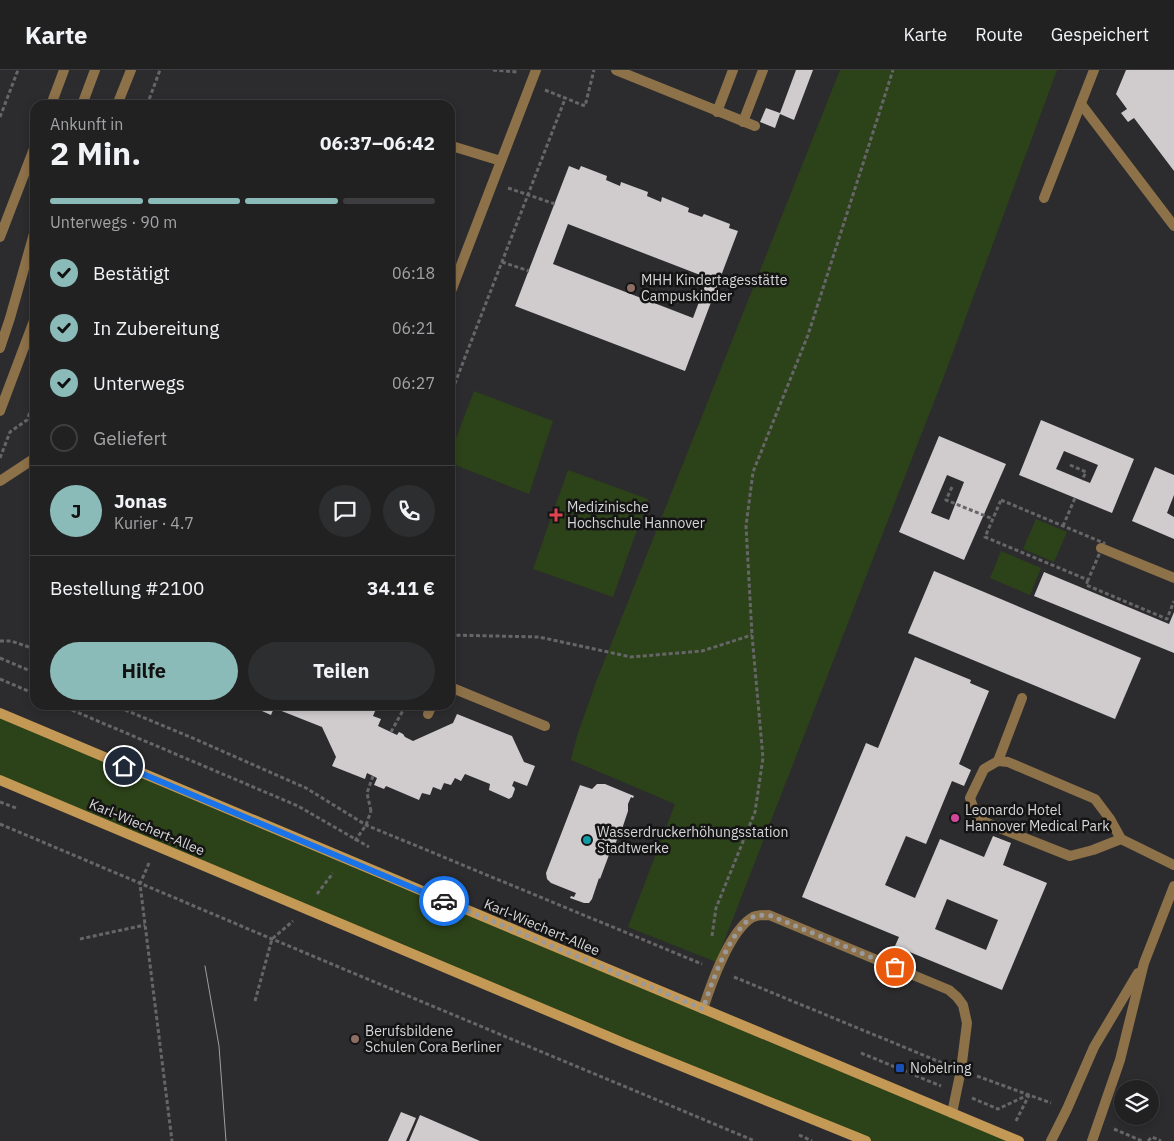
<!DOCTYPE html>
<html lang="de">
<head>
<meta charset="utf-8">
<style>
	:root { --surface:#212122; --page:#2d2e2f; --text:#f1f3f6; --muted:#a2a3a5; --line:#3e3e40; --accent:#8bbbb9 }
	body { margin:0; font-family:"IBM Plex Sans",sans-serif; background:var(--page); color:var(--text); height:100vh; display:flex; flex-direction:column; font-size:19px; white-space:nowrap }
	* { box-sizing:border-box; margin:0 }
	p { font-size:16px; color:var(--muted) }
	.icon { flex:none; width:28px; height:28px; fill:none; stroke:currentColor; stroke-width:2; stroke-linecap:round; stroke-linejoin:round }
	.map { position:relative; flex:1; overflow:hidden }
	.side { position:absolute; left:30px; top:30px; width:425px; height:610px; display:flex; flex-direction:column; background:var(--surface); border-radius:15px; box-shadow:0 2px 8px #0003,0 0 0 1px var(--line) }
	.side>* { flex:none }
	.buttons { position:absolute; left:1114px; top:1010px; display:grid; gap:10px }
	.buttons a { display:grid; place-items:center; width:45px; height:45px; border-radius:50%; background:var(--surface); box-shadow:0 2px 8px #0003,0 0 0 1px var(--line); font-size:25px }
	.pin { position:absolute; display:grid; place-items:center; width:42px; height:42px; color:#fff; margin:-21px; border:2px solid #fff; border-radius:50%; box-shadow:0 1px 5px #0007 }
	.courier { position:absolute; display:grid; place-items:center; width:50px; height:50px; margin:-25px; border:4px solid #1a73e8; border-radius:50%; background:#fff; color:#222; box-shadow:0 1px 6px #0007 }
	.overview em { font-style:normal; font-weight:700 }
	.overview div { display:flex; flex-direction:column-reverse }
	.overview { display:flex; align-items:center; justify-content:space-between; height:85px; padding:0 20px }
	h1 { font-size:32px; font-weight:700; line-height:38px }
	.bar { display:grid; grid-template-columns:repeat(4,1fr); gap:8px 5px; align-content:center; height:60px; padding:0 20px }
	.bar i { height:6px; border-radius:4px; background:var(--line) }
	.bar .selected { background:var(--accent) }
	.bar p { grid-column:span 4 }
	.line { display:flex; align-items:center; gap:12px; padding:0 20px; border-top:1px solid var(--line) }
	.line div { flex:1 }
	.round { display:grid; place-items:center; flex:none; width:52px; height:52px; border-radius:26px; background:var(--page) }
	ol { padding:0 20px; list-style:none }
	li { display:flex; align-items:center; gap:15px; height:55px }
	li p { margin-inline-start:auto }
	li .icon { padding:5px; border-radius:50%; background:var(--accent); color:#111; stroke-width:4 }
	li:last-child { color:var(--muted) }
	li i { width:28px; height:28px; border:2px solid var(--line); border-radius:50% }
	.button { display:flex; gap:10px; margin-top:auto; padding:10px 20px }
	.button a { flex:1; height:58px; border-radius:30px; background:var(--accent); color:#111; font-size:20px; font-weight:700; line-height:58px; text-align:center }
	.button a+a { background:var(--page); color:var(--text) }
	header { display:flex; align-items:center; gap:30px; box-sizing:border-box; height:70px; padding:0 25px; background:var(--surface); border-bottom:1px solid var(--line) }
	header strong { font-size:24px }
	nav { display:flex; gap:28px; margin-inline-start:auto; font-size:18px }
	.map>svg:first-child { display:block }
	.green { fill:#2c4219 }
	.building { fill:#d0ccce; fill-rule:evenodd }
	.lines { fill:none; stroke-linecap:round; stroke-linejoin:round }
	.path { stroke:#666668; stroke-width:3; stroke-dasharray:4 2.5; stroke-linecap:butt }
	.lane { stroke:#8d7149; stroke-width:10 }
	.street { stroke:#8d7149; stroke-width:10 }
	.secondary { stroke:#c49855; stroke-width:10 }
	.tram { stroke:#9e9ea0; stroke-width:1 }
	.done { stroke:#9a9a9c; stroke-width:5; stroke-dasharray:0 9 }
	.route { stroke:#1a73e8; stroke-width:6 }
	.education-dot { fill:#8d6e63; stroke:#151415; stroke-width:2 }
	.health-dot { fill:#e0444e; stroke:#151415; stroke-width:2 }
	.hotel-dot { fill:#d1479c; stroke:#151415; stroke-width:2 }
	.culture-dot { fill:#0f9aa8; stroke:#151415; stroke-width:2 }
	.transit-dot { fill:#1a4fb4; stroke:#151415; stroke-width:2 }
	.labels { text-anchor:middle; stroke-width:5; stroke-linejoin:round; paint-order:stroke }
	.poi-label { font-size:14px; fill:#d5d5d7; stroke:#151415; text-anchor:start }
	.street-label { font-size:14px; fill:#d5d5d7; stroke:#151415 }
</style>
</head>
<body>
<header>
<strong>Karte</strong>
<nav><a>Karte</a><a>Route</a><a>Gespeichert</a></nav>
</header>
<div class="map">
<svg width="1174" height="1071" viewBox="0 0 1174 1071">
	<rect width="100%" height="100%" fill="#2c2c2e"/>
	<g class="green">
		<polygon points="840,0 1057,0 946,301 716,892 628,857 675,734 571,690 577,666 596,612"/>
		<polygon points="474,321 553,351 529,424 450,393 450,384"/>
		<polygon points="568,400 648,429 613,527 533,499"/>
		<polygon points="1036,449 1067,462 1054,492 1023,479"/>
		<polygon points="1001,481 1041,498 1030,525 990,508"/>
		<polygon points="0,643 1019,1071 868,1071 0,710"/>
	</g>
	<g class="building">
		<polygon points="796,0 813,0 794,50 780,44 775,58 760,52 766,38 780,43"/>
		<polygon points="1126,0 1174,0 1174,101 1134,48 1128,52 1121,43 1127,39 1116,24"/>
		<path d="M569,96L579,100L581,96L607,106L606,110L620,116L621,112L648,122L647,126L661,132L662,127L689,138L688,142L702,147L704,144L730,154L729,158L738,161L685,301L515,236ZM568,154L708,208L693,248L553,194Z"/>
		<path d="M1041,350L1134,389L1112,443L1019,405ZM1064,381L1098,395L1090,413L1056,399Z"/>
		<path d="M939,366L1006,394L964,490L899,462ZM947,405L964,412L949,450L931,443Z"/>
		<polygon points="1155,397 1174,405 1174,425 1167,443 1174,447 1174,469 1132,451"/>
		<polygon points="934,501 1141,588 1115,649 908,563"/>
		<polygon points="1044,502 1169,554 1174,542 1174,583 1034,526"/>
		<path d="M915,587L971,610L970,613L989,621L959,694L971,700L964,716L952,711L926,774L906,766L885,815L915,828L940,769L984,787L993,766L1011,773L1003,795L1047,813L1002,920L895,876L899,867L802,827L866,673L878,678ZM947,829L998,850L986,880L935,859Z"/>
		<polygon points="248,635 368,635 376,639 373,646 381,649 378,656 397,665 399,662 403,664 405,667 413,671 453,653 457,644 512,666 524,692 535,696 527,716 514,711 512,716 514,717 515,719 512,727 509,729 489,720 490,714 465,704 461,711 455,708 451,715 444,713 441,720 433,717 430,725 422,723 419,730 386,716 384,719 374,715 377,708 367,703 365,709 332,696 336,687 322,657 274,638 271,645"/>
		<polygon points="597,714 605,714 634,726 633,728 631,727 628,734 628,741 620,765 619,764 615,775 613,774 600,809 599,808 592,829 589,833 584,833 570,828 571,826 574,827 576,823 551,813 547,809 546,803 580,715 592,719"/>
		<polygon points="401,1042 416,1048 413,1055 406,1071 388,1071"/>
		<polygon points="420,1045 480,1071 409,1071"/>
	</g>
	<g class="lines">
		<g class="path">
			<polyline points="493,0 517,2"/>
			<polyline points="545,20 585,36 594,0"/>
			<polyline points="147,35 160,0"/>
			<polyline points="0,47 18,0"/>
			<polyline points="508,118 555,134"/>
			<polyline points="502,192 529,201"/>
			<polyline points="450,326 565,29"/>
			<polyline points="0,388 10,362 27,350 35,329"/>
			<polyline points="1070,395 1086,402 1082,410"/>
			<polyline points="952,417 946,430 993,449"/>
			<polygon points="1001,430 1104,473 1088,510 985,467"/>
			<polyline points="1063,456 1075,428"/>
			<polyline points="1088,510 1086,515 1167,549 1174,531"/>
			<polyline points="450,565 539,567 631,587 702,581 752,565"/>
			<polyline points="0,571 11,571 35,579"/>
			<polyline points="0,588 35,603"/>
			<polyline points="0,609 35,624"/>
			<polyline points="60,635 298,736 369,777"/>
			<polyline points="113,635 195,669 306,718 366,755 702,894"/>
			<polyline points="391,662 406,635"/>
			<polyline points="0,732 16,738"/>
			<polyline points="371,741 367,723 373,706"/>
			<polyline points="0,754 272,869 755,1071"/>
			<polyline points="355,771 366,755 371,741"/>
			<polyline points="149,793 140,814 172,1071"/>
			<polyline points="317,824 333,803"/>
			<polyline points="712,866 716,838 755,742 763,688 752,565 746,456 753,402 808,265 893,0"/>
			<polyline points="80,869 145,855"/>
			<polyline points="734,907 945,994"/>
			<polyline points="255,931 272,869 293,851"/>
			<polyline points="861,983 941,1016"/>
			<polyline points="977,1006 1051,1033"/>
			<polyline points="972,1028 998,1039 1028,1025"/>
			<polyline points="1016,1051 1029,1025"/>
			<polyline points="1114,1059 1142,1071"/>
			<polyline points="799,1065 812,1071"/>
			<polyline points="1148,1071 1152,1067 1161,1071"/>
		</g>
		<g class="lane">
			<polyline points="616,0 755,56"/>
			<polyline points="1081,34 1174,156"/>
			<polyline points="51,35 64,0"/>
			<polyline points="82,35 95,0"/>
			<polyline points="117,35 131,0"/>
			<polyline points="717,42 733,0"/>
			<polyline points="743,52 763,0"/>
			<polyline points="455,77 501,91"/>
			<polyline points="1044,128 1094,0"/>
			<polyline points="0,167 35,76"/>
			<polyline points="450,224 536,0"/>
			<polyline points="0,278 10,248 35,160"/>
			<polyline points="0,341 35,248"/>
			<polyline points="0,411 35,388"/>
			<polyline points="1101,478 1174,508"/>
			<polyline points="450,617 545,656"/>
			<polyline points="428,644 432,635"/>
			<polyline points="998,691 1022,628"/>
			<polyline points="1121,769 1093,780 1070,786 982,751 975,743 970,728 984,699 998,691 1008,692 1095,729 1110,749 1121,769 1174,795"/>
			<path d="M703,939C711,914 730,860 753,847C758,845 764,845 769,845L949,920L957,927L963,935L967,953L961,1000L952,1043"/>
		</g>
		<g class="street">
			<polyline points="1051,1071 1067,1039 1094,977 1138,903"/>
			<polyline points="1092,1071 1120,990 1144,893 1174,816"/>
		</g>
		<g class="secondary">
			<polyline points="0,643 534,868 1019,1071"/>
			<polyline points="0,710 624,973 866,1071"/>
		</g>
		<polyline class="tram" points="205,896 219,976 226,1071"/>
	</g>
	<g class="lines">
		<path class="done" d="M444,831L703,939C711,914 730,860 753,847C758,845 764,845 769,845L895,897"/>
		<polyline class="route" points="124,696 444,831"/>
	</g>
	<g class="education-dot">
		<circle cx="631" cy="218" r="5"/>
		<circle cx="355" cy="969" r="5"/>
	</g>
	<path class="health-dot" d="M553.5 437.5h5v5h5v5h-5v5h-5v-5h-5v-5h5z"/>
	<circle class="hotel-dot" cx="955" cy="748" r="5"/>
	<circle class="culture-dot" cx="587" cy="770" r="5"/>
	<rect class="transit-dot" x="895" y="993" width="10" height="10" rx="2.5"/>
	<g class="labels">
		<g class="poi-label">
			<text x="641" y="215">MHH Kindertagesstätte<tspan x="641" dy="16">Campuskinder</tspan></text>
			<text x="567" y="442">Medizinische<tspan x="567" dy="16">Hochschule Hannover</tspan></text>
			<text x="965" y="745">Leonardo Hotel<tspan x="965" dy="16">Hannover Medical Park</tspan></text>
			<text x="597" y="767">Wasserdruckerhöhungsstation<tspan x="597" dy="16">Stadtwerke</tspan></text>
			<text x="365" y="966">Berufsbildene<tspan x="365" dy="16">Schulen Cora Berliner</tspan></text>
			<text x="910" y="1003">Nobelring</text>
		</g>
		<g class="street-label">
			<text transform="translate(147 757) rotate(23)" y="5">Karl-Wiechert-Allee</text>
			<text transform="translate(542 857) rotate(23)" y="5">Karl-Wiechert-Allee</text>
		</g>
	</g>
</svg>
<div class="buttons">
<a><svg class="icon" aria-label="layers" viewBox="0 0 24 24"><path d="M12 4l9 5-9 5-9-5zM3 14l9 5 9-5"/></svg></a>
</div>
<div class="pin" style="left:895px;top:897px;background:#ea580c"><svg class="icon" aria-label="bag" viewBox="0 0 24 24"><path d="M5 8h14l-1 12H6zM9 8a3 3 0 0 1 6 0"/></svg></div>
<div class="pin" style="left:124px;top:696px;background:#1f2937"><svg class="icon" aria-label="home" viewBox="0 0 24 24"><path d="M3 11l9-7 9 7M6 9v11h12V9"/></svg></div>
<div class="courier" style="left:444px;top:831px"><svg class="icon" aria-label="car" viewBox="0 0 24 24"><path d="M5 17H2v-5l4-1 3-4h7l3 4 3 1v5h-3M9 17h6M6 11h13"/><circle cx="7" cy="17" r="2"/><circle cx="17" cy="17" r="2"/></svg></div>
<section class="side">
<div class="overview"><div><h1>2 Min.</h1><p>Ankunft in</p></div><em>06:37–06:42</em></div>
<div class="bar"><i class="selected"></i><i class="selected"></i><i class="selected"></i><i></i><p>Unterwegs · 90 m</p></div>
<ol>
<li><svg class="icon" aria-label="check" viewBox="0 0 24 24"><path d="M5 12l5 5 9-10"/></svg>Bestätigt<p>06:18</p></li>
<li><svg class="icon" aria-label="check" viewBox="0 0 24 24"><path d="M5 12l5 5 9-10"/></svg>In Zubereitung<p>06:21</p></li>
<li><svg class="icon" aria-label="check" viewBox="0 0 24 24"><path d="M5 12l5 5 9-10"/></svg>Unterwegs<p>06:27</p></li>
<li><i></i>Geliefert</li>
</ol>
<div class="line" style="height:90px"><b class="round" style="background:var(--accent);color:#111">J</b><div><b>Jonas</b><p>Kurier · 4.7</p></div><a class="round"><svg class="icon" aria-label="chat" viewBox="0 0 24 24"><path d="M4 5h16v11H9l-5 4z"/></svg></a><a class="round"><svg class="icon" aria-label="phone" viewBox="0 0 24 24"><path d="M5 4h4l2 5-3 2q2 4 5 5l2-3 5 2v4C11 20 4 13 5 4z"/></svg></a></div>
<div class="line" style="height:65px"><div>Bestellung #2100</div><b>34.11 €</b></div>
<div class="button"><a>Hilfe</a><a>Teilen</a></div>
</section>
</div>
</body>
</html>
